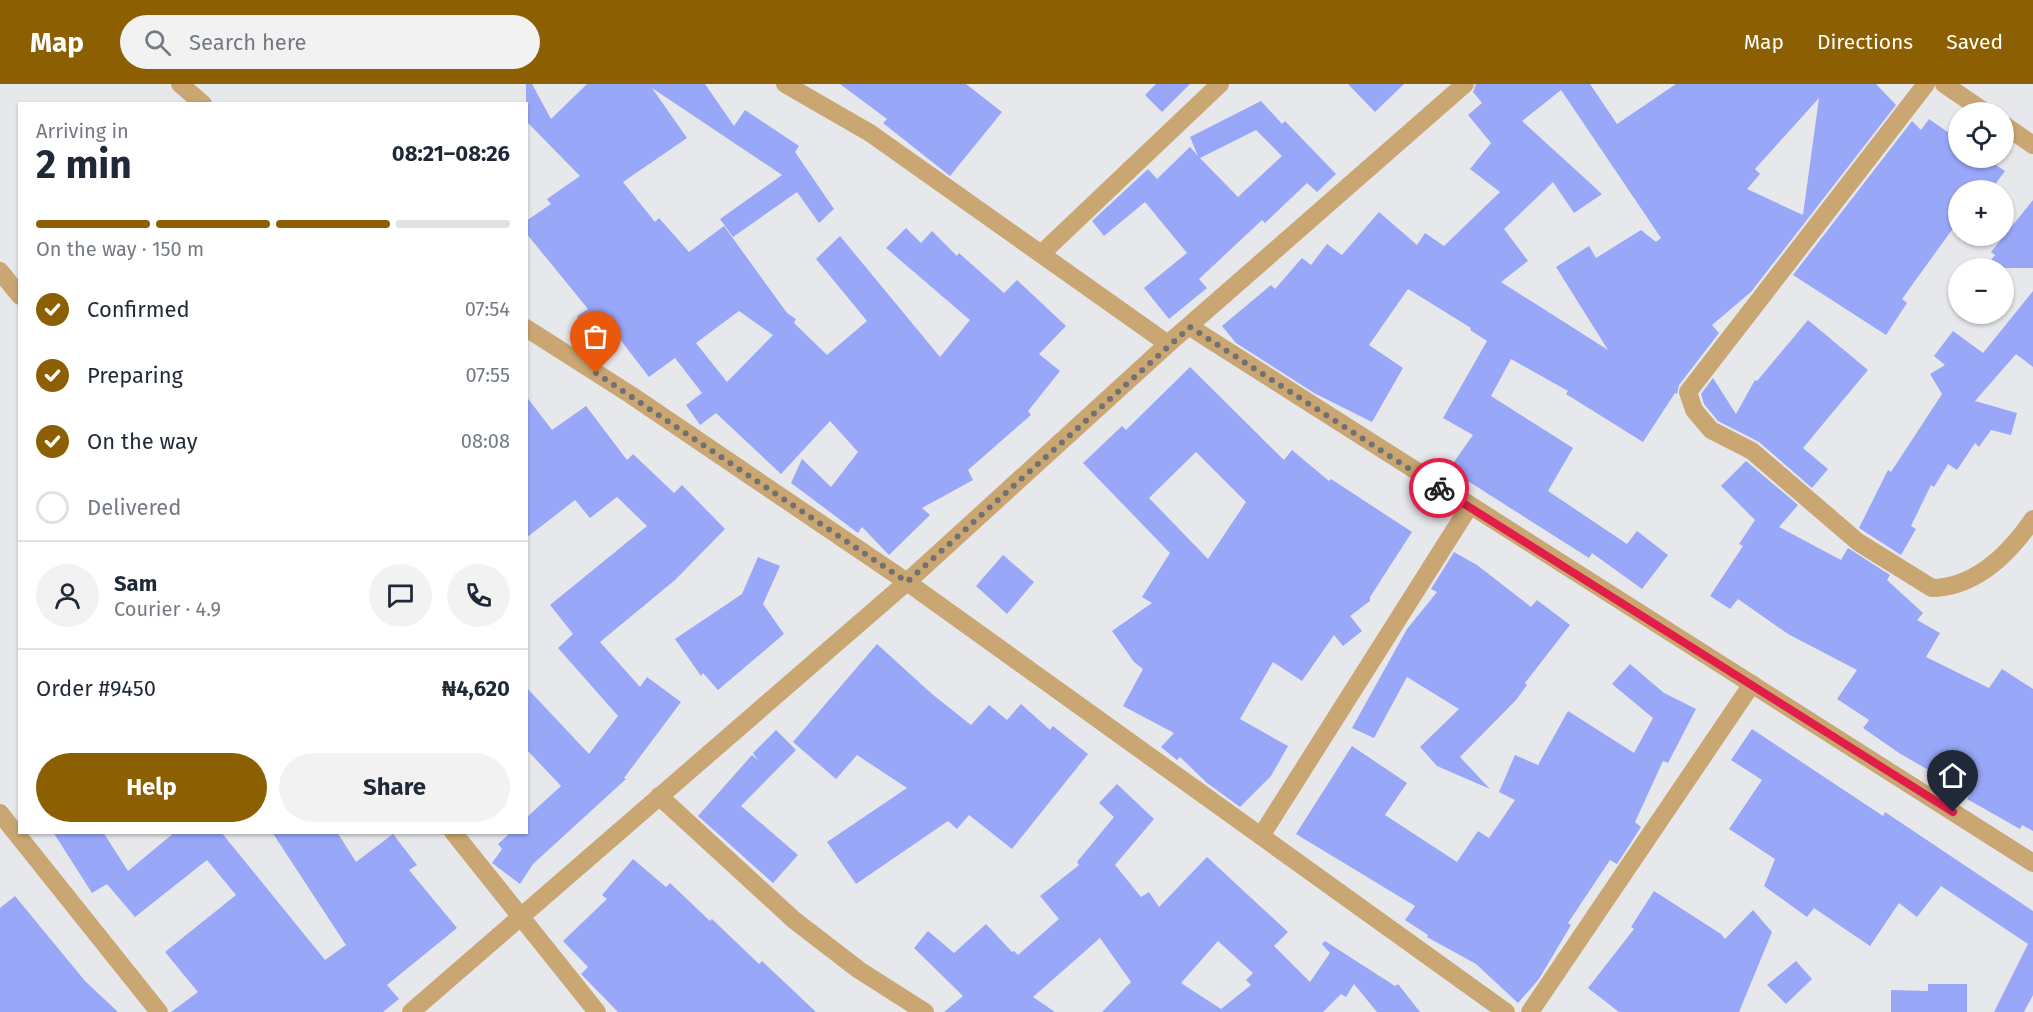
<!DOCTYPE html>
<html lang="en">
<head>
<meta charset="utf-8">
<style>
	:root { --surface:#fff; --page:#f2f2f3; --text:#1f2937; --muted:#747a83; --line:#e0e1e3; --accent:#8c5f03 }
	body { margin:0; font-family:"Fira Sans",sans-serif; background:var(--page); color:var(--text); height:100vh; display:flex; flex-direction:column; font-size:22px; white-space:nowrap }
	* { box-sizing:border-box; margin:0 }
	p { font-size:20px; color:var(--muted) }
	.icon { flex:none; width:33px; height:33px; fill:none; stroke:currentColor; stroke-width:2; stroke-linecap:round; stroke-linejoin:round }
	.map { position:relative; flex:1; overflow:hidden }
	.side { position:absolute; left:18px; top:18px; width:510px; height:732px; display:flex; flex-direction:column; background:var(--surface); border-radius:0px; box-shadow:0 2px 4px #0004 }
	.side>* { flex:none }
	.fabs { position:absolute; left:1948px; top:18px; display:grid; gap:12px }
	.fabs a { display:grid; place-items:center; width:66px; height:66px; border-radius:50%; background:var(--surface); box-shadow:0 2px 4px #0004; font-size:30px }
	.pin { position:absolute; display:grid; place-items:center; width:51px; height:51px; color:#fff; margin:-62px -26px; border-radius:50% 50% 50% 0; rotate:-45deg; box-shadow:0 0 6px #0007 }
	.pin .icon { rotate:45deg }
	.courier { position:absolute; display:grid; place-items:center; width:60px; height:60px; margin:-30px; border:4px solid #e11d48; border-radius:50%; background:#fff; color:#222; box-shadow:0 2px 8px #0007 }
	.headline em { font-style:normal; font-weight:700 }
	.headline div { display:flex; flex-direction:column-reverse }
	.headline { display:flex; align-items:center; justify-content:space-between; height:102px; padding:0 18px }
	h1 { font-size:39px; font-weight:700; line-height:45px }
	.bar { display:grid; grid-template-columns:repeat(4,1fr); gap:9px 6px; align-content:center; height:72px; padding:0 18px }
	.bar i { height:8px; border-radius:4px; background:var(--line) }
	.bar .current { background:var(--accent) }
	.bar p { grid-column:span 4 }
	.line { display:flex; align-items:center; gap:15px; padding:0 18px; border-top:2px solid var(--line) }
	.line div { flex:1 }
	.round { display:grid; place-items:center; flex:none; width:63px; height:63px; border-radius:32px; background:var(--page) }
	ol { padding:0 18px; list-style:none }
	li { display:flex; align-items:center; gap:18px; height:66px }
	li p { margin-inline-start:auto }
	li .icon { padding:6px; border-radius:50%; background:var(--accent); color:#fff; stroke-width:4 }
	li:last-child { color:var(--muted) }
	li i { width:33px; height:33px; border:3px solid var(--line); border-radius:50% }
	.primary-button { display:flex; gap:12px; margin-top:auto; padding:12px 18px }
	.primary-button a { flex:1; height:69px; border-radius:36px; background:var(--accent); color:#fff; font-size:24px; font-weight:700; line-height:69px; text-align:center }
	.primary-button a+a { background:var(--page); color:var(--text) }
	header { display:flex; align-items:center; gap:36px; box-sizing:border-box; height:84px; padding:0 30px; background:var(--accent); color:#fff }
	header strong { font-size:28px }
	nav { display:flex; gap:33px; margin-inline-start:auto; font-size:21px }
	.search { width:420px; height:54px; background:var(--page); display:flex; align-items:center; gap:15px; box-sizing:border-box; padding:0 21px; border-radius:33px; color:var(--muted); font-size:22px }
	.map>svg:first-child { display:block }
	.building { fill:#99a7f8; fill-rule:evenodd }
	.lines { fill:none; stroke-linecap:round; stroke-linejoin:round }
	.street { stroke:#c9a672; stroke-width:18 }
	.done { stroke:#717173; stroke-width:6; stroke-dasharray:0 10.8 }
	.route { stroke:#e11d48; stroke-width:8 }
</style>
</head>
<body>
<header>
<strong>Map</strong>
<div class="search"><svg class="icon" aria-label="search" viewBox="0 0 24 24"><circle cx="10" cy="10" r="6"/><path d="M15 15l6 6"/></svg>Search here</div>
<nav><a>Map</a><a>Directions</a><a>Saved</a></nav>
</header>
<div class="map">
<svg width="2033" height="928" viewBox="0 0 2033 928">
	<rect width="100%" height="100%" fill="#e7e8ec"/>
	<g class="building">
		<path d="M526,0H532L551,35L587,0H705L734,42L745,26L799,62L795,68L834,125L819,139L797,108L733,153L720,135L782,91L652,4L687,54L623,98L655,138L659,134L689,168L724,142L787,229L796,235L794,239L827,271L867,237L816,175L840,152L940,273L970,236L886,164L906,144L921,159L932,147L957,172L959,169L1004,209L1017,196L1066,242L1039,270L1060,287L1028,327L1031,331L968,386L973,396L922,424L930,431L889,471L862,443L858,449L791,399L802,375L831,403L858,368L830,337L781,390L716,329L700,341L686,321L702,309L675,274L649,293L616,250L599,262L577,232L588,225L526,149V137L551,120L547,115L580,92L526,37ZM739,227L773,251L727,298L696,259Z"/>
		<polygon points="840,0 966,0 1002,28 950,92 883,39 887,35"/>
		<polygon points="1156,0 1190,0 1162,28 1145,11"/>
		<polygon points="1348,0 1404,0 1375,28"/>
		<path d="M1476,0H1590L1617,40L1676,0H1876L1896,21L1751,208L1712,241L1719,249L1679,301L1677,310L1675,309L1643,358L1566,310L1568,307L1511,275L1491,312L1573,364L1548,407L1627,460L1637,447L1668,471L1642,505L1592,469L1589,474L1449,385L1473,351L1443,334L1487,257L1470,246L1471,244L1408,205L1369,261L1403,284L1372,338L1314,309L1236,259L1222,242L1271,201L1275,205L1302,174L1311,181L1327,160L1342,171L1379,128L1417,161L1425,149L1444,162L1500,108L1470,85L1491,59L1468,31L1482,19L1473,8ZM1561,6L1661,154L1656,158L1641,146L1596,174L1589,162L1556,183L1608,266L1501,198L1528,177L1504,145L1553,98L1574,129L1602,110L1522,37ZM1819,14L1803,131L1747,105L1760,90L1755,85Z"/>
		<path d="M1261,17L1282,40L1285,37L1336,90L1317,108L1307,99L1265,139L1262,136L1199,195L1207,204L1169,235L1144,204L1187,169L1145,118L1104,152L1092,137L1148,85L1157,95L1190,63L1198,72L1190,53ZM1256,46L1282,72L1238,113L1200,74Z"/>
		<polygon points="1929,35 1959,56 1959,74 1985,74 2005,87 1991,106 1959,106 1959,136 1902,215 1907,219 1886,251 1793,191 1912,37 1921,46"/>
		<polygon points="2033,116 2033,184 1985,184 1995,171 1991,168"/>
		<polygon points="2033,207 2033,283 2016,270 1975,317 2017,329 2011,351 1991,346 1979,363 1975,359 1957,386 1948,380 1934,403 1931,401 1911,442 1916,445 1901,471 1859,444 1888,386 1891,388 1942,310 1930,290 1945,281 1934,272 1953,247 1983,269"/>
		<polygon points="1808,236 1868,286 1803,364 1828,385 1812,404 1759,358 1718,337 1704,320 1701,310 1713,294 1736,330 1755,296 1757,297"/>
		<path d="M1190,283L1284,376L1292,366L1329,397L1331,395L1412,448L1370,513V517L1350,532L1362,547L1343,562L1334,551L1302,597L1273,578L1240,635L1288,662L1271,692L1240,723L1207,699L1180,673L1177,676L1161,663L1174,649L1123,622L1143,585L1134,578L1112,547L1152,519L1142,513L1170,469L1083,379L1122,342L1126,346ZM1196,368L1246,418L1208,475L1149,414Z"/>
		<polygon points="526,312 552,346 586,322 627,376 633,370 674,409 682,401 725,445 675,496 600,558 640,603 647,593 681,618 624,694 626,695 533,780 520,800 492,779 502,765 498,760 511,748 526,748 526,734 561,702 526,665 526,603 589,670 618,632 558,564 573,550 550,521 647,442 617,413 590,434 575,416 526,454"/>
		<polygon points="1746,377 1798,421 1779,443 1841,476 1848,464 1890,491 1887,496 1923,529 1917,536 1940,549 1926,573 1989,604 2002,585 2033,605 2033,747 2022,741 2020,745 1967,715 1970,710 1899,669 1863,644 1869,636 1837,615 1857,586 1788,550 1738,515 1730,525 1710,512 1743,462 1739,460 1755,436 1721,402"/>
		<polygon points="1454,468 1477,481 1531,523 1537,516 1570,541 1525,599 1527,601 1516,616 1460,673 1490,705 1437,682 1420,663 1459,625 1407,593 1374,654 1352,644 1407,545 1437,508 1431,505"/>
		<polygon points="1003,471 1034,498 1007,530 976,502"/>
		<polygon points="758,473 780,482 763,520 784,550 718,606 703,589 701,592 675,555 742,510"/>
		<polygon points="877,560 932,610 971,641 989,621 1007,636 1021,620 1050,646 1053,642 1088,670 1012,765 969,731 957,745 948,737 856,800 827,758 907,704 857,671 836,695 793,658"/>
		<polygon points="1630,580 1664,609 1696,625 1668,679 1663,677 1635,738 1641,743 1617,780 1610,776 1568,839 1571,841 1539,895 1518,919 1476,880 1427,853 1428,851 1405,836 1415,822 1296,750 1352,662 1407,699 1385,731 1457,778 1478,747 1489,754 1515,716 1499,708 1515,671 1538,681 1568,627 1634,669 1653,634 1612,600"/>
		<polygon points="1752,645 1883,732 1885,728 2033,827 2033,911 2024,928 1994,928 2028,860 1941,802 1917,833 1899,819 1870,862 1814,824 1807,833 1764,802 1775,775 1729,745 1762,696 1731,676"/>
		<polygon points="776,646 796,666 741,722 798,771 773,799 698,732 752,671 758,676 753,669"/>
		<path d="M1117,700L1154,735L1115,781L1141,813L1149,808L1159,823L1207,773L1288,848L1274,862L1310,898L1330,869L1322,860L1325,857L1395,902L1398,900L1420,928H1377L1354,900L1346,913L1341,910L1323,928H1102L1131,898L1100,854L1033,913L1055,928H944L963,912L914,864L928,847L954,869L986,840L1012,868L1014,867L1018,871L1059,835L1040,812L1079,781L1077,778L1114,733L1099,719ZM1218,857L1253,889L1246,896L1251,901L1221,925L1181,899Z"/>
		<polygon points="53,748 103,748 128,787 175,748 221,748 325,876 346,861 272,748 337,748 356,778 393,750 417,781 409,786 457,844 387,901 399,915 383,928 171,928 198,908 165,868 236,811 207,776 135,833 107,800 92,809"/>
		<polygon points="633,775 666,803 670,799 710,837 712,835 759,880 762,877 816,928 618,928 581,890 588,883 563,857 607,815 602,811"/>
		<polygon points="1654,807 1721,850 1725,855 1753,826 1772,848 1739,928 1619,928 1588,904 1634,845 1631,843"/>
		<polygon points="15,812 85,897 118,928 0,928 0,824"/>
		<polygon points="1796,877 1812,895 1786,920 1767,901"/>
		<polygon points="1928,900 1967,900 1967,928 1891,928 1891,906 1928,907"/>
	</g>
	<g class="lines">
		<g class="street">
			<polyline points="180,0 203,20"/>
			<polyline points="785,0 870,49 1168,260"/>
			<path d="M1926,0L1688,308L1694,326L1711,346L1752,367L1858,458L1932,504C1976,503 2009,470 2033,435"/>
			<polyline points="1944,0 1985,28"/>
			<polyline points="2004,41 2033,61"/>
			<polyline points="1041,170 1220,0"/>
			<polyline points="0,187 20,212"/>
			<polyline points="1190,243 2033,779"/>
			<polyline points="526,244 631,311 907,498 1506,928"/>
			<polyline points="659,712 794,836 859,886 925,928"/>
			<polyline points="0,729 159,928"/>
			<polyline points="453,748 597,928"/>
			<polyline points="1261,752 1469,423"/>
			<polyline points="411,928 907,498 1168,260 1465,0"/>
			<polyline points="1530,928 1752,600"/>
		</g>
	</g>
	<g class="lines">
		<polyline class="done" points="596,289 907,498 1190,243 1439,404"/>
		<polyline class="route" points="1439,404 1953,728"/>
	</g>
</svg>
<div class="fabs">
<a><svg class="icon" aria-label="locate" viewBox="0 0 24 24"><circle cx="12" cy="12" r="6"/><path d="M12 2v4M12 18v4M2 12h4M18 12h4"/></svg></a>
<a>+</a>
<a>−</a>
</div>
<div class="pin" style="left:596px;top:289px;background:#ea580c"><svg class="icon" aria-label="bag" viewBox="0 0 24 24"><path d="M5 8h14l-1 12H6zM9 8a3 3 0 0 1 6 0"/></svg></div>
<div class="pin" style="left:1953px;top:728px;background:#1f2937"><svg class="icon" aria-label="home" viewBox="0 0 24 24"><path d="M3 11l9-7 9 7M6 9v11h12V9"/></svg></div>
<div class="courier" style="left:1439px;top:404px"><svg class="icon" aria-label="bike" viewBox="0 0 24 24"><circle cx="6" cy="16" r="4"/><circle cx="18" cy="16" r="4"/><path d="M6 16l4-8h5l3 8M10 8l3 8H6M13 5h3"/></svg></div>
<section class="side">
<div class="headline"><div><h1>2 min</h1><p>Arriving in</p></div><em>08:21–08:26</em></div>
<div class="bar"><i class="current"></i><i class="current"></i><i class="current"></i><i></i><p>On the way · 150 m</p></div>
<ol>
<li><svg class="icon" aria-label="check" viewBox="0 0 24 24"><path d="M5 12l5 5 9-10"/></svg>Confirmed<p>07:54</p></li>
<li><svg class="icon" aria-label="check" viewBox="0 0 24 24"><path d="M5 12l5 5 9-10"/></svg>Preparing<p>07:55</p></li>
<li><svg class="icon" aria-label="check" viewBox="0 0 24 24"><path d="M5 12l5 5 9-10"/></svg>On the way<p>08:08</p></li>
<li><i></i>Delivered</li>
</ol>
<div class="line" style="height:108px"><a class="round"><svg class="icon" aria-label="person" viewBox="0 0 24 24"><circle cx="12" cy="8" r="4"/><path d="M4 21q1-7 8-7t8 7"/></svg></a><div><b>Sam</b><p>Courier · 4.9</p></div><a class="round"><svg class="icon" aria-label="chat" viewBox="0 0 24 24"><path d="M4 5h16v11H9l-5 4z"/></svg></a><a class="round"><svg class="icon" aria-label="phone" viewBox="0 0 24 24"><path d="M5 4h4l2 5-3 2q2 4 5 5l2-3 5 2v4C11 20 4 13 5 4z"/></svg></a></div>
<div class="line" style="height:78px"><div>Order #9450</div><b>₦4,620</b></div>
<div class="primary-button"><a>Help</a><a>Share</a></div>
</section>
</div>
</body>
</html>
